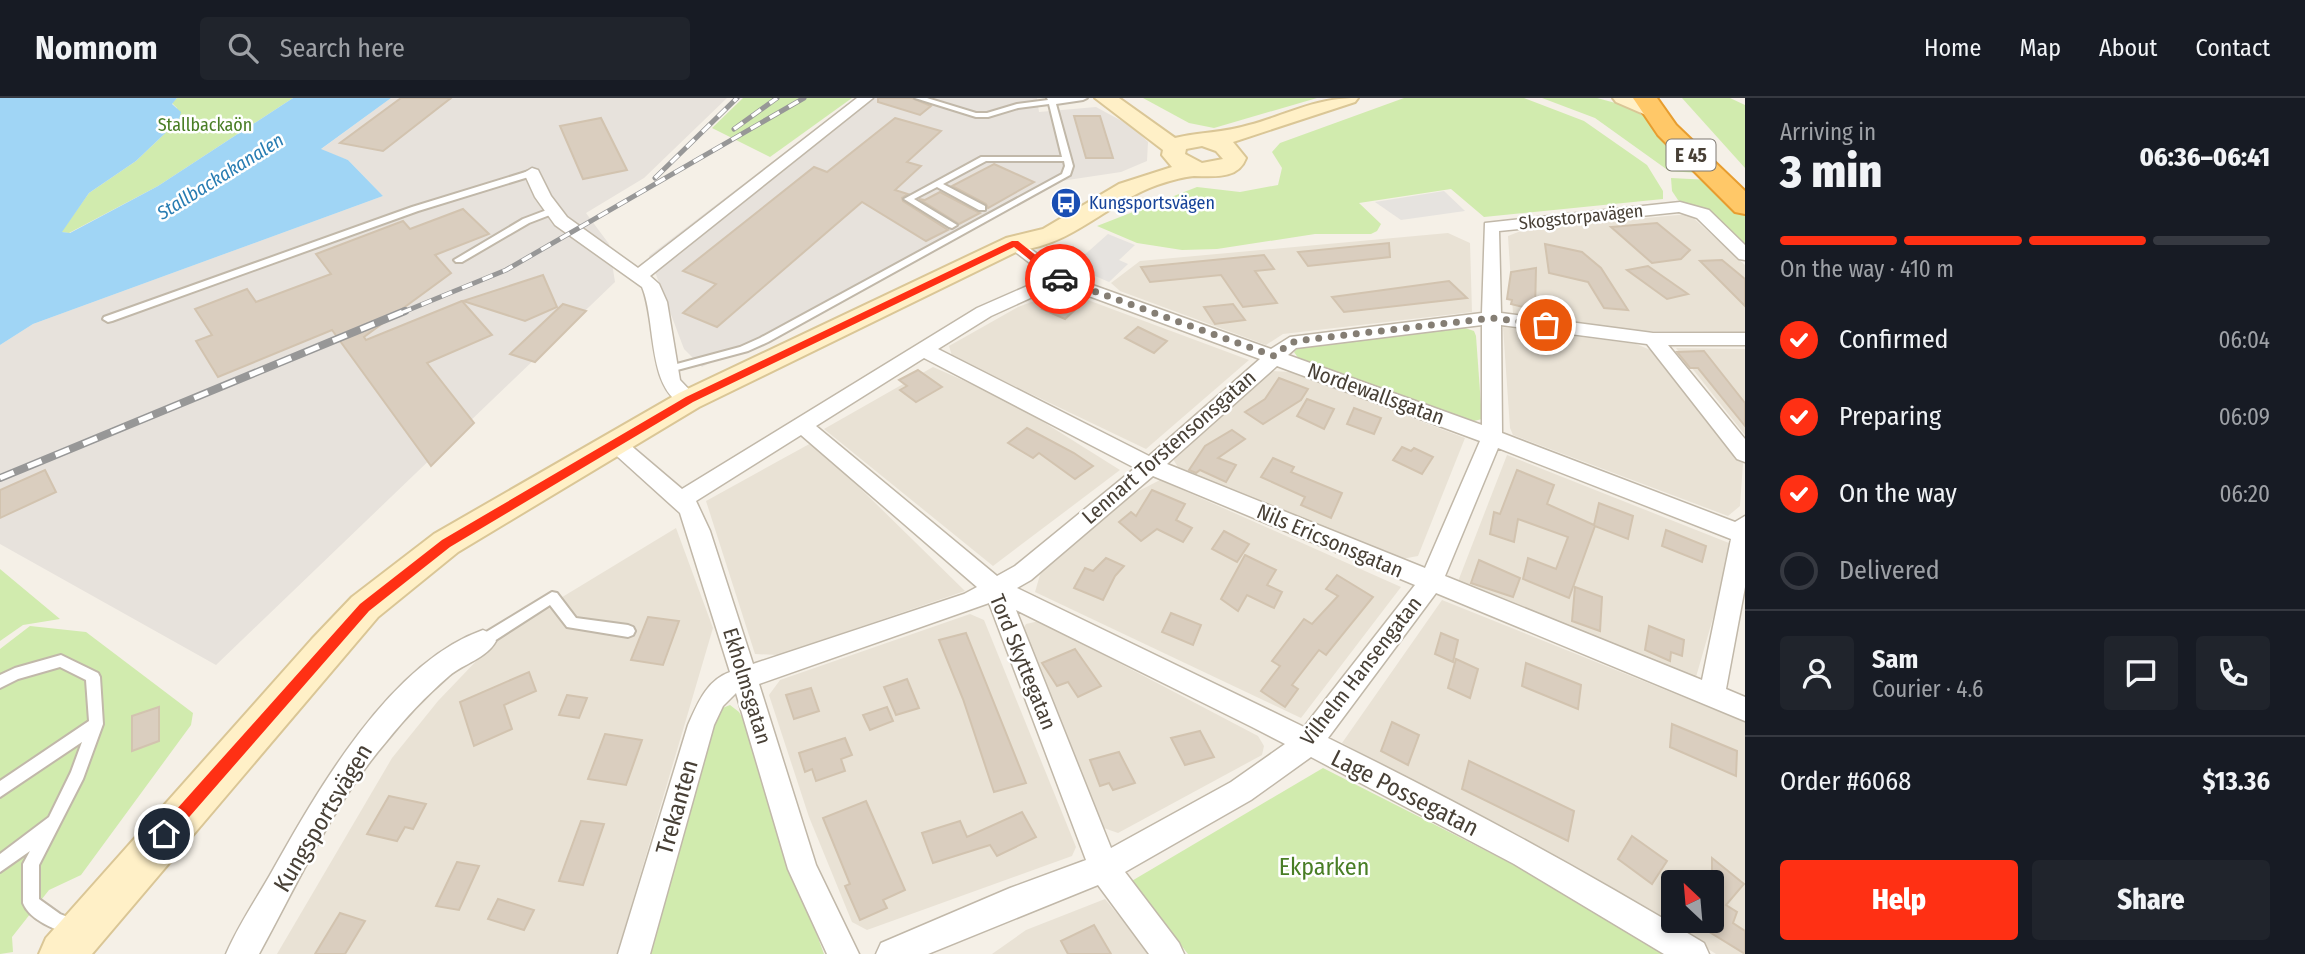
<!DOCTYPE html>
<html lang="en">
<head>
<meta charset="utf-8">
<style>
	:root { --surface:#171b24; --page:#20242c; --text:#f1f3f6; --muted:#9ea1a6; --line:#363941; --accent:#ff3014 }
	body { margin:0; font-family:"Fira Sans Condensed",sans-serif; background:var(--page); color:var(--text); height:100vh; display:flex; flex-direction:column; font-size:26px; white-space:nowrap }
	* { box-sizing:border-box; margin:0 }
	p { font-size:23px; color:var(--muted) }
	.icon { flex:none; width:38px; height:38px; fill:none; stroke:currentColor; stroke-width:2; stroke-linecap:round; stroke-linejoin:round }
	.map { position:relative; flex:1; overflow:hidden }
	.panel { display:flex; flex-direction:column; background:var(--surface); width:560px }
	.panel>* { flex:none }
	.needle { width:46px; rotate:334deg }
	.tools { position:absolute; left:1661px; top:772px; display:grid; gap:14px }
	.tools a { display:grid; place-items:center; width:63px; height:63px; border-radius:7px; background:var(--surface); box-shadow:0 4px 10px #0003; font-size:35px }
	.pin { position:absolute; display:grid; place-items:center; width:60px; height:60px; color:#fff; margin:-30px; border:4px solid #fff; border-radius:50%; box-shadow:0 2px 7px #0007 }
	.courier { position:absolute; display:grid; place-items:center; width:70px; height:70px; margin:-35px; border:5px solid #ff3014; border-radius:50%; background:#fff; color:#222; box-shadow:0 2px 9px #0007 }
	.overview em { font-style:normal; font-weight:800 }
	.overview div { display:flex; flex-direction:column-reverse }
	.overview { display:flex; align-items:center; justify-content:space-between; height:119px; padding:0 35px }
	h1 { font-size:46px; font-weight:800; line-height:52px }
	.bar { display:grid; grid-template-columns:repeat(4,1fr); gap:10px 7px; align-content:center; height:84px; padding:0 35px }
	.bar i { height:9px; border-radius:5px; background:var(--line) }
	.bar .selected { background:var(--accent) }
	.bar p { grid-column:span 4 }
	.line { display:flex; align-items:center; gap:18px; padding:0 35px; border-top:2px solid var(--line) }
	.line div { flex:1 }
	.round { display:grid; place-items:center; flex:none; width:74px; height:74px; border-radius:7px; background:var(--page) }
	ol { padding:0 35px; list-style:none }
	li { display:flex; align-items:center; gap:21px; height:77px }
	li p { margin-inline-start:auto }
	li .icon { padding:7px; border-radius:50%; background:var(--accent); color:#fff; stroke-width:4 }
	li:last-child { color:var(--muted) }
	li i { width:38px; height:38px; border:4px solid var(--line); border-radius:50% }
	.primary-button { display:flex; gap:14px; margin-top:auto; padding:14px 35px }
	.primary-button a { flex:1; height:80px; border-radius:7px; background:var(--accent); color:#fff; font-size:28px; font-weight:800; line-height:80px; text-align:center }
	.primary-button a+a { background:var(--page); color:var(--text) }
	header { display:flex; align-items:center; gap:42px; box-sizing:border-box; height:98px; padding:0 35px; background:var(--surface); border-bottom:2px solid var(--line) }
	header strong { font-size:33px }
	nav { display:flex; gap:38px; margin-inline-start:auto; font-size:24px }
	.search { width:490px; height:63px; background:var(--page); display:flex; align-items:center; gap:18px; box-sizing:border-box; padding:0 24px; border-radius:7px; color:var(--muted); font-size:26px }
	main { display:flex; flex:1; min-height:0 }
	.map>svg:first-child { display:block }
	.residential { fill:#e9e2d5; fill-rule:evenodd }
	.industrial { fill:#e7e2dc }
	.green { fill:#d1ebae }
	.parking { fill:#e6e3df }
	.water { fill:#a0d5f5 }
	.building { fill:#dacebf; stroke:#d2c3af; stroke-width:2 }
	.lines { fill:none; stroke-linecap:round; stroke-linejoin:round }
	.lane-casing { stroke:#c1b8a9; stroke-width:4 }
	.street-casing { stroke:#c1b8a9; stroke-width:3 }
	.secondary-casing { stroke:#dac696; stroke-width:4 }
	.highway-casing { stroke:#e79d2f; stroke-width:4 }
	.lane { fill:#fff; fill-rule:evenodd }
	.street { fill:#fff; fill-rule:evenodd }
	.secondary { fill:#fff0c7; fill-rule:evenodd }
	.highway { fill:#ffc868; fill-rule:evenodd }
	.rail-far1-casing { stroke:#979797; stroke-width:5 }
	.rail-casing { stroke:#979797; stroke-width:8 }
	.rail-far1 { stroke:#fff; stroke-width:3.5; stroke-dasharray:11; stroke-linecap:butt }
	.rail { stroke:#fff; stroke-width:5; stroke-dasharray:15; stroke-linecap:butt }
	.route { fill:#ff3014 }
	.done { stroke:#857e74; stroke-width:7; stroke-dasharray:0 12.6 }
	.labels { text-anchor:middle; stroke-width:5; stroke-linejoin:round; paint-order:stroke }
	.far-park-label { font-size:18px; fill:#497e25; stroke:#fff }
	.far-transit-label { font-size:18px; fill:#164399; stroke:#fff; text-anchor:start }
	.far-street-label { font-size:18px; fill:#484036; stroke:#fff }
	.shield { fill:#fff; stroke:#7f7972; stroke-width:2 }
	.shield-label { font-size:19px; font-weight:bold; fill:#484036 }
	.far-water-label { font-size:19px; font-style:italic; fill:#277cb2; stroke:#fff }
	.street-label { font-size:21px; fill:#484036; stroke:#fff }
	.near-street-label { font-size:24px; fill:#484036; stroke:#fff }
	.near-park-label { font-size:24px; fill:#497e25; stroke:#fff }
</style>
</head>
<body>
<header>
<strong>Nomnom</strong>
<div class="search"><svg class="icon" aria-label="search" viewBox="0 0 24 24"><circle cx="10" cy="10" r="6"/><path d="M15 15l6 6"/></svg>Search here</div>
<nav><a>Home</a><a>Map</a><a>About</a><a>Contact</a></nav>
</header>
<main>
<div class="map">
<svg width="1745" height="856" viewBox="0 0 1745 856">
	<rect width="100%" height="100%" fill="#f5f0e7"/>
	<g class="residential">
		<polygon points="1689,116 1745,167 1745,234 1640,233 1513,216 1508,138 1526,131"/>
		<polygon points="1448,135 1470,145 1472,214 1283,236 1266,247 1120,193 1111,185 1140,163"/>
		<polygon points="1056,195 1085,201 1249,262 1146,351 952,258 949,248 1018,209"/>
		<polygon points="1503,229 1636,246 1653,253 1743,365 1740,408 1728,418 1513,337 1510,330"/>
		<polygon points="1676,250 1745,251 1745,337"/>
		<polygon points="933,269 1010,303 1120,372 993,468 824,331"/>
		<polygon points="1272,273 1290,274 1465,340 1418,458 1396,462 1179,371 1173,361"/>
		<polygon points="813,344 965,493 778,557 755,556 706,403"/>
		<polygon points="1507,357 1734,447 1696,579 1457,486"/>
		<polygon points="1160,382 1401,489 1301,620 1035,494 1042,470 1131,397"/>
		<polygon points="676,430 713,530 617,856 277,856 392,660 438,603 503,535"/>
		<path d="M1442,502L1745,624V856H1716L1604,785L1342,645ZM1673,784H1712V822H1673Z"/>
		<polygon points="970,516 984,522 1076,749 1072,758 867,832 852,824 809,719 769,597 780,582"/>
		<polygon points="1039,523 1258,638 1264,648 1262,657 1118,735 1101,729 1020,536 1026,526"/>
		<polygon points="1105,801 1150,856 992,856 1026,832"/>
	</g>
	<g class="industrial">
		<polygon points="391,0 727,0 644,80 586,115 609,146 615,184 216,567 0,446 0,247 33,226 383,98 348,62 320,52"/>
		<polygon points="856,0 1037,0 1039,14 1096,9 1131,28 1148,44 1147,63 1121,74 1061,83 923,152 702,269 684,251 649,158"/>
	</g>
	<g class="green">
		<polygon points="177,0 293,0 158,88 69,135 61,134 89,95 136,63 179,22 177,10 172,5"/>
		<polygon points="743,0 852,0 770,59 712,30"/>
		<polygon points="1143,0 1317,0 1214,30 1189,25"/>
		<polygon points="1404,0 1524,0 1584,23 1647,67 1663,93 1663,101 1484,119 1451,91 1359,105 1381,126 1377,133 1371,136 1315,136 1217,151 1182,152 1137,145 1097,128 1197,89 1240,94 1278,87 1282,70 1272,54 1280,45"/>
		<polygon points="1542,0 1597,0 1645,13 1698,75 1669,73 1595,20"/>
		<polygon points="1682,0 1730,0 1745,7 1745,70"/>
		<polygon points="1671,80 1710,82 1745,114 1745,148 1678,102 1672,93"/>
		<polygon points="1462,229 1474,233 1476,238 1482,321 1474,323 1299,261 1294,254 1299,249"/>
		<polygon points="0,471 60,521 23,527 0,543"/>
		<polygon points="30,528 86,534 193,615 191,627 81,777 49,792 12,839 13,854 0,856 0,551"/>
		<polygon points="730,607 739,614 744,623 774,720 824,856 649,856 710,635 720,611"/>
		<polygon points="1323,670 1583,802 1665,856 1188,856 1130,784"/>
	</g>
	<g class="parking">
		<polygon points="1444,93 1465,113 1401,122 1375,104"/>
		<polygon points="1108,136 1135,147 1119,162 1128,166 1109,184 1072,168"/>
	</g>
	<polygon class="water" points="0,0 177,0 172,6 181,14 179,22 136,63 89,95 62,134 70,135 158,88 293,0 391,0 321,51 348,62 383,98 33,226 0,247"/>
	<g class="building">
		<polygon points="401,0 451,0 383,53 340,45"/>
		<polygon points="878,0 912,0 931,8 920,17 878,4"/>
		<polygon points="1074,18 1100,18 1113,60 1086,60"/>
		<polygon points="601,20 627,72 583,81 560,28"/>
		<polygon points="895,20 941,33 907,64 921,68 895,92 908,96 902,100 903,103 948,132 926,143 862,104 717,229 683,215 716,186 683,173 814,69 827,74"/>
		<polygon points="994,66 1034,84 988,110 986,106 952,88"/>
		<polygon points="940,94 978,114 980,115 959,126 919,101 925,102"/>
		<polygon points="463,111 489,136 435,157 451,175 364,239 366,242 462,203 492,237 427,265 474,325 431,368 332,232 218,279 196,243 212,237 195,211 247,191 256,204 331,176 316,156 403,123 410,131"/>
		<polygon points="1657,125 1690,152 1681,161 1652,165 1611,129"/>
		<polygon points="1389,145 1390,159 1308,168 1298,154"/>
		<polygon points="1545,146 1582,154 1601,170 1628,212 1604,210 1588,184 1549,175"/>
		<polygon points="1264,157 1274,171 1255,173 1277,205 1243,209 1221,177 1150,184 1141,169"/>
		<polygon points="1722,162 1745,181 1745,208 1700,163"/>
		<polygon points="1648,168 1688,196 1667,201 1627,172"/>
		<polygon points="1536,170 1535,212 1511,206 1512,202 1507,201 1511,174"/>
		<polygon points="543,177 557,209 525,223 463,203"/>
		<polygon points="1449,183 1467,200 1344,214 1332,199"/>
		<polygon points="1054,199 1078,209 1065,221 1042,211"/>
		<polygon points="563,206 586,213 535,264 510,256"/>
		<polygon points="1233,206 1245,222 1215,226 1204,209"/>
		<polygon points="1138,229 1167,243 1154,255 1125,240"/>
		<polygon points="1704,253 1745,305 1745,328 1698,270 1690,270 1677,254"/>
		<polygon points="918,272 942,289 916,304 900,292 907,288 899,282"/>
		<polygon points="1279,280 1308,291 1301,302 1263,326 1245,314 1265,301"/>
		<polygon points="1307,301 1334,311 1324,331 1297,318"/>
		<polygon points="1354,310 1381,320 1374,336 1347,326"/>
		<polygon points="1027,330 1074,355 1093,368 1075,381 1039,355 1033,360 1008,345"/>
		<polygon points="1232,332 1245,341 1218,360 1236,367 1226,384 1200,372 1196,375 1189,372 1205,348"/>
		<polygon points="1402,349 1411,353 1414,350 1433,359 1422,376 1393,362"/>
		<polygon points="1273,360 1294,369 1291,374 1342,395 1331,420 1301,407 1305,399 1261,379"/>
		<polygon points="45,372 56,394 0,420 0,392"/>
		<polygon points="1517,372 1554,387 1547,406 1594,427 1599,405 1633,418 1628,441 1595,428 1569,500 1523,481 1528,460 1556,471 1568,439 1518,421 1514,444 1490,436 1494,414 1500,416"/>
		<polygon points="1152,392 1185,406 1176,422 1192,430 1183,444 1157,431 1141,443 1119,424 1131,414 1136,418"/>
		<polygon points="1666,432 1706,448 1702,464 1662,448"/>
		<polygon points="1224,433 1249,446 1237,464 1212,451"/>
		<polygon points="1245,457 1276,472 1267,487 1282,494 1274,510 1247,497 1238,513 1221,501"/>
		<polygon points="1106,460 1124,468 1115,478 1103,502 1074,490 1085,470 1093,473"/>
		<polygon points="1479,462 1520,480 1513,499 1471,485"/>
		<polygon points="1337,477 1373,499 1326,557 1319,552 1292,587 1298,591 1285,609 1261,593 1280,568 1272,563 1304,521 1312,526 1338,498 1326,491"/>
		<polygon points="1575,489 1602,499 1600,533 1572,523"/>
		<polygon points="1171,515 1201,527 1193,547 1162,534"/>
		<polygon points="648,519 679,523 663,567 631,562"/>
		<polygon points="1649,528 1684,542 1682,558 1671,554 1670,563 1645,552"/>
		<polygon points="966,535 1026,685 994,694 963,601 939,542"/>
		<polygon points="1441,535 1458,542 1453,564 1435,556"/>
		<polygon points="1075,551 1101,588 1078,599 1068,584 1057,588 1042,565"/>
		<polygon points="1456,561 1478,571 1470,600 1448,590"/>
		<polygon points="1526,565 1581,587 1578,611 1522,588"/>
		<polygon points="529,574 536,593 504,607 512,631 474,648 460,604"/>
		<polygon points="907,581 919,610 896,617 884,589"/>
		<polygon points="811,590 819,613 794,621 786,597"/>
		<polygon points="567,597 587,600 579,620 559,617"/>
		<polygon points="159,609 159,643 132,653 132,618"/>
		<polygon points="887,609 893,623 870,632 863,617"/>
		<polygon points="1392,624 1419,637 1408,667 1381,653"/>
		<polygon points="1672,626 1737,653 1736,678 1670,649"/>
		<polygon points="1200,633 1214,659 1185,667 1171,640"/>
		<polygon points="605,636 642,642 626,687 588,681"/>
		<polygon points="845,640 852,657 841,661 845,673 816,683 812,671 805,674 799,655"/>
		<polygon points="1119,654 1135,685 1113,692 1109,685 1100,688 1090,662"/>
		<polygon points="1469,663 1574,713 1568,743 1462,691"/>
		<polygon points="389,698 426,706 413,731 405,729 397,743 367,736"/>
		<polygon points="866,703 905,792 883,802 887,810 860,822 845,788 850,786 823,720"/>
		<polygon points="1022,714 1036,739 997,758 990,747 933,765 922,735 960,723 967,739"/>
		<polygon points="581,723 604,726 583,787 559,783"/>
		<polygon points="1632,738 1667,763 1652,786 1618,761"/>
		<polygon points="1712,760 1744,786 1726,807 1737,814 1733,825 1745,833 1745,856 1690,822 1712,822"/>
		<polygon points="457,764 479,768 459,812 436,808"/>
		<polygon points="498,801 534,812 524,832 488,821"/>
		<polygon points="340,815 365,823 345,856 315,856"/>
		<polygon points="1094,827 1111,856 1068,856 1061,843"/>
	</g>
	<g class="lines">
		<g class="lane-casing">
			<g id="lane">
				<polygon points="915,0 927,0 976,15 987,15 1017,6 1048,2 1047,0 1087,0 1083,2 1056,6 1073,68 1070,77 768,244 748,253 666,275 662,274 661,272 662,270 740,249 760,240 1062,76 1065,68 1064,63 986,63 943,86 985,108 985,112 979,112 937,89 914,101 957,127 952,130 949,129 904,101 981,59 1062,59 1049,6 1018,10 988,19 976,19"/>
				<polygon points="532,72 536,75 535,77 418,113 112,223 108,224 103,221 104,219 412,109"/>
				<polygon points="552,110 556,113 555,115 529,125 462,164 456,164 454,162 523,121"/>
				<polygon points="552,494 557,495 576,520 628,527 633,529 635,533 633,537 628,539 567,529 550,507 488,547 483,549 478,547 476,543 478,539"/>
				<path d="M61,557L98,575L100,579L103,626L83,681L39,767V801L60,816L80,824L82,830L80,836L74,838C57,832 30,823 23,805V766L30,753L0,774V756L49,719L71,674L82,644L0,699V683L89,623L86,582L60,569L18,581L0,590V577L15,570Z"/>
			</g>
		</g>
		<g class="street-casing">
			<g id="street">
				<path d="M857,0H873L650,178L659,186L667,204L680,282L699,302L689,309C646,297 657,224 642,189L555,127L535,99L524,75L532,70L538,72L551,98L567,119L638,170Z"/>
				<path d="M1680,104L1709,112L1745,147V162L1739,161L1697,120L1679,114L1499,133L1501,215L1653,235H1745V247H1668L1745,341V364L1737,361L1647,246L1501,227L1502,335L1735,424L1745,418V489L1726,591L1745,599V623L1436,495L1328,640C1456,703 1582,771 1704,845L1709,856H1664L1514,766L1311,659L1251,702L1125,774L1179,845L1184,856H1149L1098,787L928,856H876L881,845L1010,790L1086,762L989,505L759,586L816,767L859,856H827L788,771L736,595L723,608L714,627L650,856H618L688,627C698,605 706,583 730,574L680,415L608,350L604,345L608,340H622L682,391L977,210L1048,179L1009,149L1006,145L1015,140L1070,179L1271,251L1290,239L1482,215L1485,125ZM1059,187L1260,261L1149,358L938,251L991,218ZM1482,227V327L1288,257L1296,250ZM924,260L1135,370L1015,468L997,478L816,328ZM1277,268L1480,343L1425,470L1167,366ZM801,337L977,489L964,496L753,566L710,433L696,403ZM1498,350L1731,441L1702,582L1445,478ZM1153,378L1415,487L1304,629L1017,490L1031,482ZM1016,512L1252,629L1285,646L1231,684L1111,750Z"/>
				<path d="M483,532L492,536L496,543C487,560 463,566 449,578C426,598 405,620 386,644C333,706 298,785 259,856H226C238,828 255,803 270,777C316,695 389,565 483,532Z"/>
			</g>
		</g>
		<g class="secondary-casing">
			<g id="secondary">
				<path d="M1095,0H1119L1175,40C1200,34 1224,35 1249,27C1290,16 1314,0 1358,0L1355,4L1233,44L1246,60C1238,82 1213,78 1194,78C1182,79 1169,83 1157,87C1109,104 1072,147 1020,152L699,309L458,454L378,519L92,856H39L46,840L312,541L352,499L434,436L679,295L1006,140L1043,131L1119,86L1172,69L1162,57L1163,52ZM1202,48L1216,53L1223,61L1202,65L1185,56L1186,51Z"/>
				<polygon points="1613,0 1641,0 1664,13 1660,17 1646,17 1616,4"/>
			</g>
		</g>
		<g class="highway-casing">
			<polygon id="highway" points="1633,0 1657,0 1676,27 1745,93 1745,116 1735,114 1658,37"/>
		</g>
		<use href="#lane" class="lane"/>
		<use href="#street" class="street"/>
		<use href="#secondary" class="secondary"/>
		<use href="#highway" class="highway"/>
		<g class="rail-far1-casing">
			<g id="rail-far1">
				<polyline points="734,31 777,0"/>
				<polyline points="655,80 737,0"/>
				<polyline points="401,215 506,172 804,0"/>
			</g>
		</g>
		<g class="rail-casing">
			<polyline id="rail" points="0,380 405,213"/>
		</g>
		<use href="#rail-far1" class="rail-far1"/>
		<use href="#rail" class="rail"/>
	</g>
	<polygon class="route" points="1012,143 1018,143 1063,179 1063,183 1056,183 1014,149 693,304 450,449 369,513 170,741 159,741 159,731 360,506 442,442 686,299"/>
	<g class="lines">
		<polyline class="done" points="1060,181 1274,258 1290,245 1303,242 1492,220 1546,227"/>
	</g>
	<defs>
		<g id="bus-disc" transform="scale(1.575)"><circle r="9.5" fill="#1a4fb4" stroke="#fff"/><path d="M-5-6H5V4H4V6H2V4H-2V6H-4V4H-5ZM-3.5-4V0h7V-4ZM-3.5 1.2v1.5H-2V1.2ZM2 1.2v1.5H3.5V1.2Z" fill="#fff"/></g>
	</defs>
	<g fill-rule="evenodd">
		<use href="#bus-disc" x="1066" y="105"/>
	</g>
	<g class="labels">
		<g class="far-park-label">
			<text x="205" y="33">Stallbackaön</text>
		</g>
		<g class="far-transit-label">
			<text x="1089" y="111">Kungsportsvägen</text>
		</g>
		<g class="far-street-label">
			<text transform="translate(1581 119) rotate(-6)" y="6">Skogstorpavägen</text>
		</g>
		<rect class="shield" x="1666.5" y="41.5" width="49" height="31" rx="5"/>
		<g class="shield-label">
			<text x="1691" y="64">E 45</text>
		</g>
		<g class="far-water-label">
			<text transform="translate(220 78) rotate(-32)" y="7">Stallbackakanalen</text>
		</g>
		<g class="street-label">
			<text transform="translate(1376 296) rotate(20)" y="7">Nordewallsgatan</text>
			<text transform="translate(1169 349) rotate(-41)" y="7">Lennart Torstensonsgatan</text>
			<text transform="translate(1330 443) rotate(23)" y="7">Nils Ericsonsgatan</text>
			<text transform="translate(1023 564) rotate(68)" y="7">Tord Skyttegatan</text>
			<text transform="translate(1361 573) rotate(-52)" y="7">Vilhelm Hansengatan</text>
			<text transform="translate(747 588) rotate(73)" y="7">Ekholmsgatan</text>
		</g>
		<g class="near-street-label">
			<text transform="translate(1405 695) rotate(27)" y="8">Lage Possegatan</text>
			<text transform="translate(677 709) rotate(-74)" y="8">Trekanten</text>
			<text transform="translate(323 720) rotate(-59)" y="8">Kungsportsvägen</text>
		</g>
		<g class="near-park-label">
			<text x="1324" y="777">Ekparken</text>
		</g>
	</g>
</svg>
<div class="tools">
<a><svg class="needle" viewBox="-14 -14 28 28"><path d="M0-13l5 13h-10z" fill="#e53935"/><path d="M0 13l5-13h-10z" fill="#9ea1a6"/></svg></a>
</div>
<div class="pin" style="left:1546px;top:227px;background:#ea580c"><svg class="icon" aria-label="bag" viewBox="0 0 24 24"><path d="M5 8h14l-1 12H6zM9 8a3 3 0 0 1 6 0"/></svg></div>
<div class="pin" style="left:164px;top:736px;background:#1f2937"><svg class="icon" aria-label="home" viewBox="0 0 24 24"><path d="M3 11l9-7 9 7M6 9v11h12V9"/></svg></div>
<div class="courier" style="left:1060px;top:181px"><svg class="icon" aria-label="car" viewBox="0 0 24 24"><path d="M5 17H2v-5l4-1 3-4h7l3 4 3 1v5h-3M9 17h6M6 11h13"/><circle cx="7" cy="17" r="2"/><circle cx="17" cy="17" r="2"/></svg></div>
</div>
<section class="panel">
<div class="overview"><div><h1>3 min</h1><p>Arriving in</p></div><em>06:36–06:41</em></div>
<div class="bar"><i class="selected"></i><i class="selected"></i><i class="selected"></i><i></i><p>On the way · 410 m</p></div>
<ol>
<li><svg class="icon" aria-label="check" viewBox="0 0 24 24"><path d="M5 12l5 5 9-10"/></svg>Confirmed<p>06:04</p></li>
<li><svg class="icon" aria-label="check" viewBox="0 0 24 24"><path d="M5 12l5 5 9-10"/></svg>Preparing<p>06:09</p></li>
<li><svg class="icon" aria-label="check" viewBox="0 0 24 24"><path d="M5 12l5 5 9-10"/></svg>On the way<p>06:20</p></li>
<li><i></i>Delivered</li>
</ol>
<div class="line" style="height:126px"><a class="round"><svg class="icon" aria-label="person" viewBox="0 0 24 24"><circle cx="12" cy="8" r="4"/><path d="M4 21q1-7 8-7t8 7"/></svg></a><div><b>Sam</b><p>Courier · 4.6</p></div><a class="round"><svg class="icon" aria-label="chat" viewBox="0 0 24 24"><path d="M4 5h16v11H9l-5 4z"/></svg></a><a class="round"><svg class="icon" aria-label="phone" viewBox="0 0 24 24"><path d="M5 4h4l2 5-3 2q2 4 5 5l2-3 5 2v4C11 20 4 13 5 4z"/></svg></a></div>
<div class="line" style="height:91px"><div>Order #6068</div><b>$13.36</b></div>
<div class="primary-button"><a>Help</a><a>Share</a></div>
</section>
</main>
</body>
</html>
